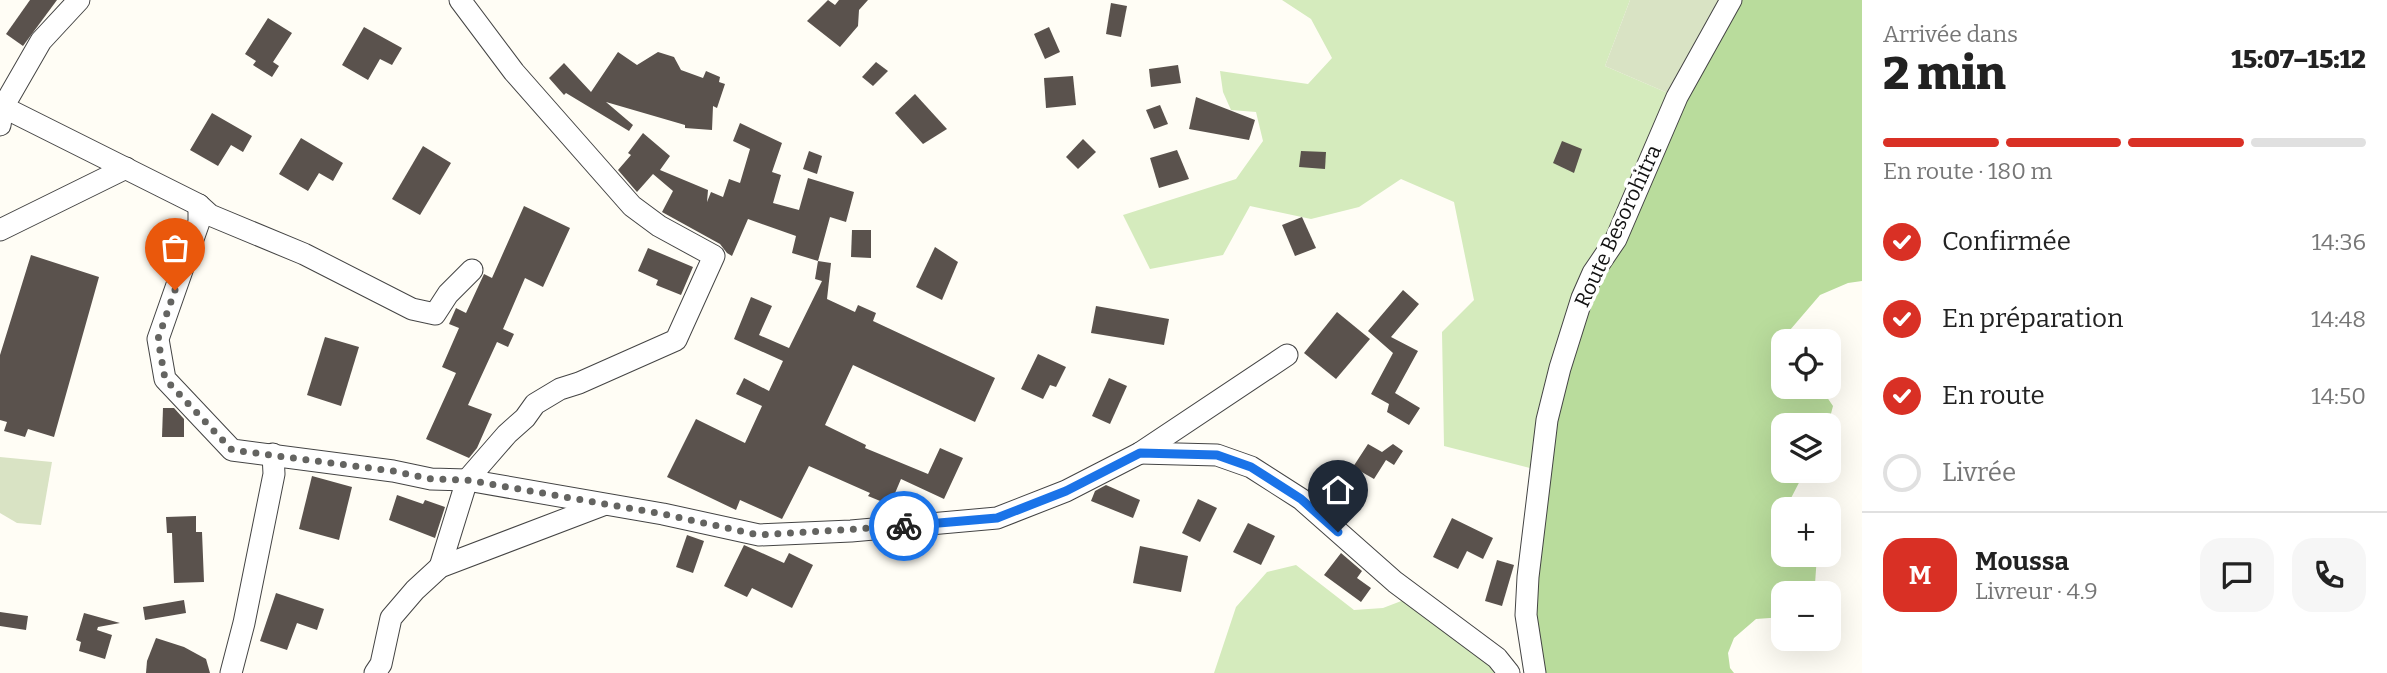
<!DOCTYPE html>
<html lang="fr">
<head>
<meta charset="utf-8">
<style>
	:root { --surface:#fff; --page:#f6f6f6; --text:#222; --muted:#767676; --line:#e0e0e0; --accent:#d93025 }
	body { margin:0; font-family:Bitter,serif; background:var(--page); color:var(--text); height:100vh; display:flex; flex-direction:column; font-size:26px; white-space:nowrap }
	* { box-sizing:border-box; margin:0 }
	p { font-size:23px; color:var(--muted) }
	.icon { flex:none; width:38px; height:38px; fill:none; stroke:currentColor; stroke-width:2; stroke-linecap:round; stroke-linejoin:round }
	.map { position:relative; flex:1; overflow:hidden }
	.side { display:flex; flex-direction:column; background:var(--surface); width:525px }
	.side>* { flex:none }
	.controls { position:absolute; left:1771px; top:329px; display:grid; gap:14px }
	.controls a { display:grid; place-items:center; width:70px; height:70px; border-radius:14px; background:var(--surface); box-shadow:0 7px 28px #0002; font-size:35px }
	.pin { position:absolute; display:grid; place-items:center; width:60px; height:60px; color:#fff; margin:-72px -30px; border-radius:50% 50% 50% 0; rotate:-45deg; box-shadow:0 0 7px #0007 }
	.pin .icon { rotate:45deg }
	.courier { position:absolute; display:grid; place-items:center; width:70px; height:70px; margin:-35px; border:5px solid #1a73e8; border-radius:50%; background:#fff; color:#222; box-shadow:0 2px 9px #0007 }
	.head em { font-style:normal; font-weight:800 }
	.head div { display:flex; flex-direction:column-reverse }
	.head { display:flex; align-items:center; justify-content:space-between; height:119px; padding:0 21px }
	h1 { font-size:46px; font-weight:800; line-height:52px }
	.bar { display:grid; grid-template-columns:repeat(4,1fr); gap:10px 7px; align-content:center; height:84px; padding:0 21px }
	.bar i { height:9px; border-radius:5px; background:var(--line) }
	.bar .active { background:var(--accent) }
	.bar p { grid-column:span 4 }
	.line { display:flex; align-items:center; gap:18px; padding:0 21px; border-top:2px solid var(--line) }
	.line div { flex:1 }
	.round { display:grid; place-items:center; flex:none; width:74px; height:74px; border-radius:21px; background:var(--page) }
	ol { padding:0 21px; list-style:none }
	li { display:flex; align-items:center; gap:21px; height:77px }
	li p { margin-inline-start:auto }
	li .icon { padding:7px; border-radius:50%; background:var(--accent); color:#fff; stroke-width:4 }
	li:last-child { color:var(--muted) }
	li i { width:38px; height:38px; border:4px solid var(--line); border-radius:50% }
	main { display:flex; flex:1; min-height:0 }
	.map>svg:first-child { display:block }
	.green { fill:#d5ebbd }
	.forest { fill:#b9dc9c }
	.cemetery { fill:#d9e3c4 }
	.building { fill:#5a524d }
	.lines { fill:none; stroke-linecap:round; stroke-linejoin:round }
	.minor-casing { stroke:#444; stroke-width:23 }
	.minor { stroke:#fff; stroke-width:21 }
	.done { stroke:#646461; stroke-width:7; stroke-dasharray:0 12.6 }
	.route { stroke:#1a73e8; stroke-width:9 }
	.labels { text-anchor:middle; stroke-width:7; stroke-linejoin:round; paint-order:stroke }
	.street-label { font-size:21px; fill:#111; stroke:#fff }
</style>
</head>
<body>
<main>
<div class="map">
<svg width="1862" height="673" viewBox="0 0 1862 673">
	<rect width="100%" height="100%" fill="#fffdf5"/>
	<g class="green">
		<polygon points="1282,0 1630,0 1605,66 1677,97 1542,471 1444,446 1442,332 1474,300 1454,202 1401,179 1359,207 1311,219 1250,206 1223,255 1150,269 1123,215 1236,179 1263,141 1256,112 1231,110 1223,92 1220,71 1308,84 1332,58 1311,19"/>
		<polygon points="1296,565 1354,610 1383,608 1417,595 1501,673 1214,673 1236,607 1267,572"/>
	</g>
	<polygon class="forest" points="1732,0 1862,0 1862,281 1848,283 1820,295 1790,330 1791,341 1783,341 1783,387 1820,387 1833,406 1828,425 1783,425 1783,471 1805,471 1789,502 1793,509 1783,509 1783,555 1817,555 1815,584 1807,593 1783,593 1783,617 1756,619 1734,638 1728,653 1730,668 1734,673 1546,673 1534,619 1559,371"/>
	<g class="cemetery">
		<polygon points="1630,0 1731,0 1677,97 1605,66"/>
		<polygon points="0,457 52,462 41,525 17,523 0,513"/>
	</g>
	<g class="building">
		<polygon points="30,0 57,0 23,46 6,34"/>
		<polygon points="828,0 835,5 839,0 868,0 859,10 858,26 840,47 807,21"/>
		<polygon points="1111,3 1127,6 1121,37 1106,34"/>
		<polygon points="268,18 292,33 273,62 279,66 272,77 253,65 256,61 245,54"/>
		<polygon points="364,27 402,48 392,65 380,59 368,80 342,65"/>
		<polygon points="1049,27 1060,52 1045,59 1034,34"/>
		<polygon points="618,52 637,65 658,52 674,57 681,70 703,78 706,71 720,77 719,82 725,84 717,108 713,106 712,130 685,128 685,125 606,102 633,125 629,131 566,93 564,95 549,78 564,63 591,92"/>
		<polygon points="876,62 888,71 873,86 862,77"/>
		<polygon points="1178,65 1181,83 1151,87 1149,69"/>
		<polygon points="1073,76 1076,105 1046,108 1044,78"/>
		<polygon points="915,94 947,129 923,144 895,113"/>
		<polygon points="1196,97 1255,120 1249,140 1189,129"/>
		<polygon points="1160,105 1168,124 1154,129 1146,110"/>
		<polygon points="212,113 252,136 243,152 231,145 218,166 190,150"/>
		<polygon points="740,123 782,143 772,172 781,175 773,203 799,210 808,178 854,192 846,222 830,217 818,261 792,253 796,236 748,219 732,256 727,253 720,244 662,212 673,191 653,174 637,192 618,170 631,155 628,153 643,133 670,156 660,170 708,190 707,202 711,192 723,197 729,179 740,183 750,149 733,141"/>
		<polygon points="301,138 343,163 333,181 319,173 308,191 279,174"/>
		<polygon points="1083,139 1096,152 1078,169 1066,157"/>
		<polygon points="1562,141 1582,149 1574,173 1553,163"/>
		<polygon points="423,146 451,163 420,215 392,199"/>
		<polygon points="1177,150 1189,179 1159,188 1150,158"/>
		<polygon points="809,151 822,156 817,174 803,169"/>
		<polygon points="1301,151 1326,152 1325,169 1299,167"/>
		<polygon points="524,206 570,228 543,287 525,278 503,329 514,334 508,347 497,342 468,405 492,414 477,448 469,458 426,439 456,373 442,367 459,328 449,324 456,308 466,313 484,274 492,278"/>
		<polygon points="1302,217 1316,248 1295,256 1282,225"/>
		<polygon points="852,230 871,230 871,258 851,257"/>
		<polygon points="935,247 958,262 942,300 916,287"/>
		<polygon points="648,248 693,267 681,295 656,285 658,280 638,271"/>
		<polygon points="31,255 99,277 54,437 28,429 25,437 4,431 7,422 0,420 0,355"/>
		<polygon points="818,261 831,263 827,299 855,312 858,305 876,313 873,321 995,378 975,422 853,365 825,425 866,445 865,448 928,474 940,448 963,458 944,499 901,479 890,505 868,496 870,493 809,466 782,519 740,500 736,510 667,477 696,419 745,443 762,406 736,394 744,378 769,391 783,361 734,339 751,297 772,306 759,335 789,348 822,281 815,279"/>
		<polygon points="1403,290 1419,304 1391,337 1418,351 1395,393 1420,408 1409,425 1387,412 1389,404 1371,394 1393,353 1368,331"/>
		<polygon points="1096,306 1169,319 1164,345 1091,333"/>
		<polygon points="1337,312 1370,339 1336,379 1304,353"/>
		<polygon points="325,337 359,347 341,406 307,395"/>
		<polygon points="1038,354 1066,367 1056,387 1050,385 1043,399 1021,389"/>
		<polygon points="1109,378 1127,386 1110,424 1092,416"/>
		<polygon points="163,408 174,408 184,419 184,437 162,437"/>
		<polygon points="1368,444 1382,452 1393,444 1403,451 1394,465 1386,460 1374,479 1353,467"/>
		<polygon points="312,476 352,487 339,540 299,529"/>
		<polygon points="1106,485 1140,500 1133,518 1091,501 1095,491"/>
		<polygon points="397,495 423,504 425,500 445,507 435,538 389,520"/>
		<polygon points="1198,499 1217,508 1200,542 1182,533"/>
		<polygon points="196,516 196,532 202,532 204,582 174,583 172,533 167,533 166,517"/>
		<polygon points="1452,518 1493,538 1483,559 1467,551 1458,569 1433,557"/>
		<polygon points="1248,523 1275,536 1261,565 1233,552"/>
		<polygon points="687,535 704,541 693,573 676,567"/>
		<polygon points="744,545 784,563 789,553 813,565 792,608 752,588 747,597 724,586"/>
		<polygon points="1140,546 1188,556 1181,592 1133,583"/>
		<polygon points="1341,553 1362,571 1357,578 1371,588 1361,602 1324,575"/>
		<polygon points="1497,560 1514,565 1502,606 1485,601"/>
		<polygon points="276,593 324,609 317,630 297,623 287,650 260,641"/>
		<polygon points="184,600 186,613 145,620 143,607"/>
		<polygon points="0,612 28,616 26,630 0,626"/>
		<polygon points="84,613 120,623 98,627 97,630 112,635 105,659 79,651 81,642 76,640"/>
		<polygon points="156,638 184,647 206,659 210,673 146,673 147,661"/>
	</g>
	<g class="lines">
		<g class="minor-casing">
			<g id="minor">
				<polyline points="3,107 199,205 210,215 304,254 412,309 435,314 448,294 472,270"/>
				<polyline points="0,125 3,107 41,41 79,0"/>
				<polyline points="199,205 199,222 158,339 165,379 232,450 393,471 431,479 467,480 663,514 759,535 851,531 997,518 1066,491 1140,453 1287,355"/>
				<polyline points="0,230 126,168"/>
				<polyline points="1140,453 1217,455 1251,467 1301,499 1395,582 1497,658 1509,673"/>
				<polyline points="440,567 467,480 507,434 525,418 535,404 560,389 579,383 676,340 714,256 659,226 632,206 514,72 460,0"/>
				<polyline points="231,673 244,623 274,474 273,454"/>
				<polyline points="375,673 381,664 391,618 415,590 440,567 603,505"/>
				<polyline points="1535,673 1526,615 1528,577 1547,420 1560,368 1582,298 1593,273 1616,239 1677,97 1731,0"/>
			</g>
		</g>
		<use href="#minor" class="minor"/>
	</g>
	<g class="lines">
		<polyline class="done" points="175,290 158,339 165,379 232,450 393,471 431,479 467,480 663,514 759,535 904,526"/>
		<polyline class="route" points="904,526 997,518 1066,491 1140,453 1217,455 1251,467 1301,499 1338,532"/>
	</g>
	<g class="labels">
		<g class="street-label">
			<text transform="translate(1618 226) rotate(-65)" y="7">Route Besorohitra</text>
		</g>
	</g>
</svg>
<div class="controls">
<a><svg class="icon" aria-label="locate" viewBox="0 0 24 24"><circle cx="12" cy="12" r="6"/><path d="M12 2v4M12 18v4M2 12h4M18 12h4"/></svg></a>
<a><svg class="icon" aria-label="layers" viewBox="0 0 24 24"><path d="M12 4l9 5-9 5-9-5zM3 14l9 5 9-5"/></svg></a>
<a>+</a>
<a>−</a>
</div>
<div class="pin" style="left:175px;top:290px;background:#ea580c"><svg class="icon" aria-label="bag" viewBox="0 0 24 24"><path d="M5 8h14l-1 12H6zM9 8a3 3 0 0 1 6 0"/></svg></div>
<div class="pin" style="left:1338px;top:532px;background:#1f2937"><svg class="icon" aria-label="home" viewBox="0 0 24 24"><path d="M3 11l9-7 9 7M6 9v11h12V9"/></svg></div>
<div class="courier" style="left:904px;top:526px"><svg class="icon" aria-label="bike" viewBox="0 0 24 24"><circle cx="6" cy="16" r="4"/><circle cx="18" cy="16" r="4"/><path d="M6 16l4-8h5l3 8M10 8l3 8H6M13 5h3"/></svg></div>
</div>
<section class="side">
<div class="head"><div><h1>2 min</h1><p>Arrivée dans</p></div><em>15:07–15:12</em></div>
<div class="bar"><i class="active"></i><i class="active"></i><i class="active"></i><i></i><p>En route · 180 m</p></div>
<ol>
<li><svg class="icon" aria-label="check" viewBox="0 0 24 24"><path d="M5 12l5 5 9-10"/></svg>Confirmée<p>14:36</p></li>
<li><svg class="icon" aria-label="check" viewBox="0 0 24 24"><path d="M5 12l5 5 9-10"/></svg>En préparation<p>14:48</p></li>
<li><svg class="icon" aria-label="check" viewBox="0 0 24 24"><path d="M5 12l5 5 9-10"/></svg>En route<p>14:50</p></li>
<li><i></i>Livrée</li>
</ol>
<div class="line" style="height:126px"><b class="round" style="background:var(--accent);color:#fff">M</b><div><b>Moussa</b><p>Livreur · 4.9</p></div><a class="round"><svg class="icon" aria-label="chat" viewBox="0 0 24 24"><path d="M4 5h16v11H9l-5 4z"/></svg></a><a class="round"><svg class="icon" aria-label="phone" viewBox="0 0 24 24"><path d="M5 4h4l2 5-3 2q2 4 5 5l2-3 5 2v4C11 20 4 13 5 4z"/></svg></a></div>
</section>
</main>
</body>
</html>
